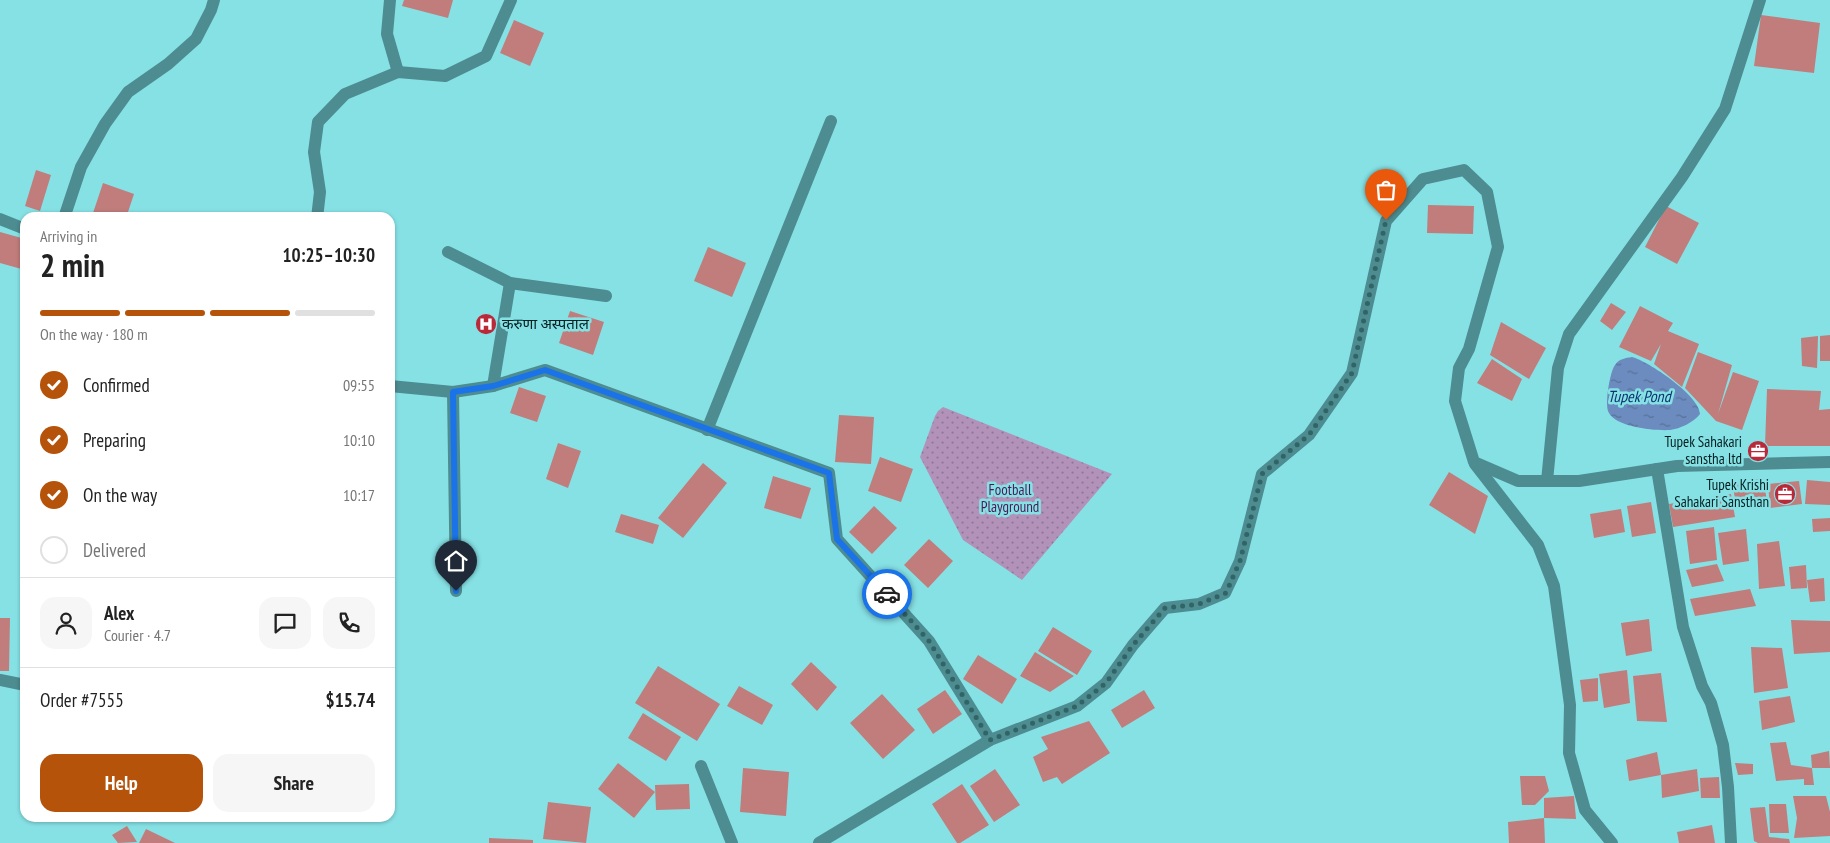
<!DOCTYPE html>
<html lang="en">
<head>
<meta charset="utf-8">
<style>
	:root { --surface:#fff; --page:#f6f6f6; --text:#222; --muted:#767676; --line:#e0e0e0; --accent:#b45309 }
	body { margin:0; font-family:"PT Sans Narrow","Noto Sans Devanagari",sans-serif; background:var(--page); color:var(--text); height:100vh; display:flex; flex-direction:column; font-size:19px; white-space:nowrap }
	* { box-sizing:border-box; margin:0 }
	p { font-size:16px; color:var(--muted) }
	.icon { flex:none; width:28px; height:28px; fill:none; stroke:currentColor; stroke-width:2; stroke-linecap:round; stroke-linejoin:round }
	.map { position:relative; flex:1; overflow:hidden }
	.drawer { position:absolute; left:20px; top:212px; width:375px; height:610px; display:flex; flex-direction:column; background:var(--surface); border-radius:15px; box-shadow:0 1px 4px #0004 }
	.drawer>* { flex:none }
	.pin { position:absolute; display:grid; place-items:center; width:42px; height:42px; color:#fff; margin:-51px -21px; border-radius:50% 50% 50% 0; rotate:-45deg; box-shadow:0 0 5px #0007 }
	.pin .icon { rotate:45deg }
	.courier { position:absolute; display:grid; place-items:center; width:50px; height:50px; margin:-25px; border:4px solid #1a73e8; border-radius:50%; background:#fff; color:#222; box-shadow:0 1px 6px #0007 }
	.headline em { font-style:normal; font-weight:600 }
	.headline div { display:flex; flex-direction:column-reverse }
	.headline { display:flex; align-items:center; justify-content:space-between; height:85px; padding:0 20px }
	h1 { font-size:32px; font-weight:600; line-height:38px }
	.bar { display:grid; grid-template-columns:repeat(4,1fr); gap:8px 5px; align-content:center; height:60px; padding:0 20px }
	.bar i { height:6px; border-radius:4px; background:var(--line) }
	.bar .on { background:var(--accent) }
	.bar p { grid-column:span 4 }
	.line { display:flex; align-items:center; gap:12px; padding:0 20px; border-top:1px solid var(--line) }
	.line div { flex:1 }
	.round { display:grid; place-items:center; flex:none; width:52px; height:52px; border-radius:15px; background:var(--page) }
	ol { padding:0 20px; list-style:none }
	li { display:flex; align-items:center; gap:15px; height:55px }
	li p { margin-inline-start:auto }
	li .icon { padding:5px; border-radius:50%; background:var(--accent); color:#fff; stroke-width:4 }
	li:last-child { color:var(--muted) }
	li i { width:28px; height:28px; border:2px solid var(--line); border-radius:50% }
	.action { display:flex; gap:10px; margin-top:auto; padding:10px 20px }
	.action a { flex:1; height:58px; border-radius:15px; background:var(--accent); color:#fff; font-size:20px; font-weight:600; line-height:58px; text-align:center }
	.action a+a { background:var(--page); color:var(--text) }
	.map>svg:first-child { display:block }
	.park { fill:url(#park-dots) }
	.water { fill:url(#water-ripples) }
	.building { fill:#c07d7c }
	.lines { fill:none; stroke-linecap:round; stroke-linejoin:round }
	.lane { stroke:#4d8c90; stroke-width:12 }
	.street { stroke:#4d8c90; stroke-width:12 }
	.done { stroke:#316466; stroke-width:5; stroke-dasharray:0 9 }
	.route { stroke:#1a73e8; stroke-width:6 }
	.labels { text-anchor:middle; stroke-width:5; stroke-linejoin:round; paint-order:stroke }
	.poi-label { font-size:15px; fill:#032021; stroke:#86e1e5; text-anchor:end }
	.park-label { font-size:15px; fill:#4c1a57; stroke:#86e1e5 }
	.water-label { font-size:16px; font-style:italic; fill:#0e3471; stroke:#86e1e5 }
</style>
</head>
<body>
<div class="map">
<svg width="1830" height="843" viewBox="0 0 1830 843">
	<defs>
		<pattern id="park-dots" width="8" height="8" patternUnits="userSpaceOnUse" patternTransform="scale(1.25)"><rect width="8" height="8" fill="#b392ba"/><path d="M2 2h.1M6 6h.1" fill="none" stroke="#8f7797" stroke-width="1.8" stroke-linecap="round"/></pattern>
		<pattern id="water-ripples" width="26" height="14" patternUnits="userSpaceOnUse" patternTransform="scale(1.25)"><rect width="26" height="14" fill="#6c8bbe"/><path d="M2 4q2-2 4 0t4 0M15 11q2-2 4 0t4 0" fill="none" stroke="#57719a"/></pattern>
	</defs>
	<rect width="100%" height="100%" fill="#86e1e5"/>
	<polygon class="park" points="943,407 1112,474 1022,580 963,540 920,457 935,416 938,411"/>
	<path class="water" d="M1632,357C1648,361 1700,396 1700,414C1694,422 1680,429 1670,430C1655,431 1616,427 1609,413C1604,406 1610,371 1615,365C1619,359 1625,358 1632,357Z"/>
	<g class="building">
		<polygon points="404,0 453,0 448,18 402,6"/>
		<polygon points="1761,15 1820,23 1814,73 1754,66"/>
		<polygon points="514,20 544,33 530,66 500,53"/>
		<polygon points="36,170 51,175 40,211 25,206"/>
		<polygon points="103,183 134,194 126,218 97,218 92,216"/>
		<polygon points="1428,205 1474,206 1473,234 1427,233"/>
		<polygon points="1666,206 1699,223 1677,264 1645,247"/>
		<polygon points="0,232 25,239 25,270 0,263"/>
		<polygon points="708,247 746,263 732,297 694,281"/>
		<polygon points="1611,303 1626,312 1612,330 1600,321"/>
		<polygon points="1640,306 1673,323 1668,331 1699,344 1682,387 1654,364 1661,344 1651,361 1619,347"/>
		<polygon points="570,311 604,322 593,355 559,343"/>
		<polygon points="1501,322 1546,348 1529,379 1490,355"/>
		<polygon points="1830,335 1830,361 1820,361 1820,336"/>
		<polygon points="1818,336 1817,368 1802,366 1801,338"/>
		<polygon points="1698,352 1732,365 1718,414 1733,372 1759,381 1742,430 1716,421 1685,388"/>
		<polygon points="1492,359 1522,379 1512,401 1477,383"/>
		<polygon points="519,387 546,396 537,422 510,413"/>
		<polygon points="1767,389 1821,391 1819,410 1830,409 1830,446 1765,446"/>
		<polygon points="839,415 874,417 871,464 835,462"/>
		<polygon points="558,443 581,451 568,488 546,479"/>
		<polygon points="880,457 913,469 901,502 868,491"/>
		<polygon points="703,463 727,483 683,538 658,518"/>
		<polygon points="1449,472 1488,496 1475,534 1429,505"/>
		<polygon points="773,476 811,488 801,519 764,508"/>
		<polygon points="1763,478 1767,501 1737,507 1732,484"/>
		<polygon points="1807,480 1830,482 1830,505 1805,504"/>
		<polygon points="1799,481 1802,504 1770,508 1768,484"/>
		<polygon points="1731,494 1735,517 1673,527 1669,504"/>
		<polygon points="1651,502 1656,533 1632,537 1627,506"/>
		<polygon points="874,506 897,528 872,554 849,532"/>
		<polygon points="1621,509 1625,532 1594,538 1590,514"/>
		<polygon points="621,514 659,525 653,544 615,532"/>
		<polygon points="1830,518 1830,531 1813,532 1812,519"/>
		<polygon points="1714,527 1717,560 1690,564 1686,531"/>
		<polygon points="1746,529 1749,561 1723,565 1718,533"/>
		<polygon points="929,539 953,561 928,588 904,565"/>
		<polygon points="1779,541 1785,586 1759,589 1757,544"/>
		<polygon points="1717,564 1724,581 1692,587 1686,570"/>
		<polygon points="1806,565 1807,588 1791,589 1789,567"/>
		<polygon points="1824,578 1825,601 1810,602 1807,580"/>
		<polygon points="1750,589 1756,606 1695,616 1690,599"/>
		<polygon points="0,618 10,618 9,671 0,671"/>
		<polygon points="1649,619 1652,651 1626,656 1621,623"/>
		<polygon points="1791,620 1830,621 1830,652 1794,654"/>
		<polygon points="1053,627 1092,651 1077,675 1038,651"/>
		<polygon points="1751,647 1782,648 1788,688 1754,693"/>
		<polygon points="1035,652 1074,676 1050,692 1020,676"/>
		<polygon points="978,655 1017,679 1002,704 963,679"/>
		<polygon points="811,662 837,687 817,711 791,684"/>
		<polygon points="658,666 720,704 697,741 635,703"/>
		<polygon points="1627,670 1630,703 1604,708 1599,674"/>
		<polygon points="1661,673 1667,722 1637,721 1633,676"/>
		<polygon points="1598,678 1598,701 1583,702 1580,680"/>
		<polygon points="739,686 773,705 762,725 727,706"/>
		<polygon points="945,690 962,714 933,734 917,709"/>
		<polygon points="1144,690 1155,708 1122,728 1111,710"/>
		<polygon points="882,694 915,730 883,759 850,723"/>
		<polygon points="1790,696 1795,722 1762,730 1759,701"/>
		<polygon points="643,713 681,737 666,761 628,738"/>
		<polygon points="1089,721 1110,753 1062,784 1057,777 1043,782 1033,757 1048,749 1041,737"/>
		<polygon points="1786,742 1791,765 1812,768 1814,785 1804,785 1804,779 1776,781 1770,743"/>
		<polygon points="1829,751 1830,768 1812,768 1811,755"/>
		<polygon points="1657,752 1661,775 1629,781 1626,760"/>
		<polygon points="618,763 655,792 634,818 598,789"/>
		<polygon points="1735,763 1753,764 1753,774 1738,775"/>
		<polygon points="743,768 789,772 786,816 740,812"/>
		<polygon points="995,769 1020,805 994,822 970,786"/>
		<polygon points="1697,769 1699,791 1662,798 1661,775"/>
		<polygon points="1520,776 1545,776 1549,791 1535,805 1522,805"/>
		<polygon points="1719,777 1720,798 1701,798 1700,778"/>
		<polygon points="689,784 690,809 656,810 655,785"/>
		<polygon points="962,784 989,825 960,843 957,843 932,804"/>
		<polygon points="1574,796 1576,819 1544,818 1544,798"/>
		<polygon points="1793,796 1826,796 1830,812 1830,836 1794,838 1797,818"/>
		<polygon points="548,802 591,807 586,843 543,839"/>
		<polygon points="1769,804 1786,804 1789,833 1770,833"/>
		<polygon points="1765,807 1769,837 1789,839 1790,843 1758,843 1754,841 1750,808"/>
		<polygon points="1544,818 1545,843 1509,843 1508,822"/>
		<polygon points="1712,825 1715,843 1679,843 1677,832"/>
		<polygon points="127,826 137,842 118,843 112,835"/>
		<polygon points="146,829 175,843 139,843"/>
		<polygon points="489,838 533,840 533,843 489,843"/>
	</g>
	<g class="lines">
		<g class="lane">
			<polyline points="448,252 510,283 606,296"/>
			<polyline points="493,386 510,283"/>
			<polyline points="453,392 456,591"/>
			<polyline points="707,430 831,121"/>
		</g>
		<g class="street">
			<polyline points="390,0 387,34 398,72"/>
			<polyline points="64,218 81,167 105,124 128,92 168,64 196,39 211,10 214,0"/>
			<polyline points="317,218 320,192 314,152 318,122 345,94 398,72 445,76 486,56 511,0"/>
			<polyline points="0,219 25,229"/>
			<polyline points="390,386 453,392 493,386 545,370 829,473 837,539 929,641 990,740"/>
			<polyline points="1475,464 1538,545 1554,586 1570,705 1569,753 1585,810 1612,843"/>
			<polyline points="1657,469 1683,627 1702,686 1711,703 1723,745 1728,787 1731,843"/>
			<polyline points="1547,481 1558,368 1569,334 1682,177 1725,109 1760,0"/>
			<polyline points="0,680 25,685"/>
			<polyline points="701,766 732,843"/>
			<polyline points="819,843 990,740 1077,706 1106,683 1133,645 1165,608 1199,604 1225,593 1240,561 1262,474 1309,435 1352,373 1386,221 1423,179 1464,170 1487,192 1498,247 1469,349 1459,368 1455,401 1474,462 1518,481 1579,481 1677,466 1830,462"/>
		</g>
	</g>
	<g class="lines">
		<polyline class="done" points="887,594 929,641 990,740 1077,706 1106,683 1133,645 1165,608 1199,604 1226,593 1240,561 1262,474 1309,435 1352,373 1386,220"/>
		<polyline class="route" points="456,591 453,392 493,386 545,370 829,473 837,539 887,594"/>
	</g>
	<defs>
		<g id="hospital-disc" transform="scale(1.125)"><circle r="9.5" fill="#ba293a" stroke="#86e1e5"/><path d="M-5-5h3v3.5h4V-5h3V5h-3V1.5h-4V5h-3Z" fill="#fff"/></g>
		<g id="office-disc" transform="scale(1.125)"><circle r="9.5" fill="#ba293a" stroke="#86e1e5"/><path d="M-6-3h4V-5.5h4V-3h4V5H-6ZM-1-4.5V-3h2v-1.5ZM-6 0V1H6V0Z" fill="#fff"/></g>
	</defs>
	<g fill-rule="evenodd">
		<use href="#hospital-disc" x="486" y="324"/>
		<use href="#office-disc" x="1758" y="451"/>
		<use href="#office-disc" x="1785" y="494"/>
	</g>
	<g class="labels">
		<g class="poi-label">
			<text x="502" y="329" text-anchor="start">करुणा अस्पताल</text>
			<text x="1742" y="447">Tupek Sahakari<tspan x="1742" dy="17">sanstha ltd</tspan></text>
			<text x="1769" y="490">Tupek Krishi<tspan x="1769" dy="17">Sahakari Sansthan</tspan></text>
		</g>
		<g class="park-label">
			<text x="1010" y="495">Football<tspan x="1010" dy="17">Playground</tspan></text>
		</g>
		<g class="water-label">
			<text x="1639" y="402">Tupek Pond</text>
		</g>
	</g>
</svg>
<div class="pin" style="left:1386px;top:220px;background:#ea580c"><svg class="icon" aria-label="bag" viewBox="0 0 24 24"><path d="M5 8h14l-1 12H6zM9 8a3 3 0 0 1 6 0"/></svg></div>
<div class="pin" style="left:456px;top:591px;background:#1f2937"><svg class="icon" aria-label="home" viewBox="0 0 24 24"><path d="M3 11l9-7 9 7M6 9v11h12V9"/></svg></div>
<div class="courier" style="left:887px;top:594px"><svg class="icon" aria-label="car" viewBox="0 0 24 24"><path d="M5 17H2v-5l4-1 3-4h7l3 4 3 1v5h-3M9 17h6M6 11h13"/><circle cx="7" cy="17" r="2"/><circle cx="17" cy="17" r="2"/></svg></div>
<section class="drawer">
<div class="headline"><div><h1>2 min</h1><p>Arriving in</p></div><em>10:25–10:30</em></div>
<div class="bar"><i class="on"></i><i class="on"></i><i class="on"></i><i></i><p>On the way · 180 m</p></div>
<ol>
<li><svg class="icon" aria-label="check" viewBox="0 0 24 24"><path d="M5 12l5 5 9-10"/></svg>Confirmed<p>09:55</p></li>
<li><svg class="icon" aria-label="check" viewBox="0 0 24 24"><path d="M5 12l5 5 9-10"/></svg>Preparing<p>10:10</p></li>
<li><svg class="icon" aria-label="check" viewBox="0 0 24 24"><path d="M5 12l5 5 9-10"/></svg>On the way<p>10:17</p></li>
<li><i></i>Delivered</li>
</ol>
<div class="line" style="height:90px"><a class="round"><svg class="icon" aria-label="person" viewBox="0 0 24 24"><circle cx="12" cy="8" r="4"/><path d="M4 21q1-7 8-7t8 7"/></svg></a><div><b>Alex</b><p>Courier · 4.7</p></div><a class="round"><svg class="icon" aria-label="chat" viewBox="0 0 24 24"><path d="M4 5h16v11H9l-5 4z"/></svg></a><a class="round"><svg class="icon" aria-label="phone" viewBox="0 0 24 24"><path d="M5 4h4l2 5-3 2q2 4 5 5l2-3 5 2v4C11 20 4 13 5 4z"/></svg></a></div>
<div class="line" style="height:65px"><div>Order #7555</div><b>$15.74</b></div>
<div class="action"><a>Help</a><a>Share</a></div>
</section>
</div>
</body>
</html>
